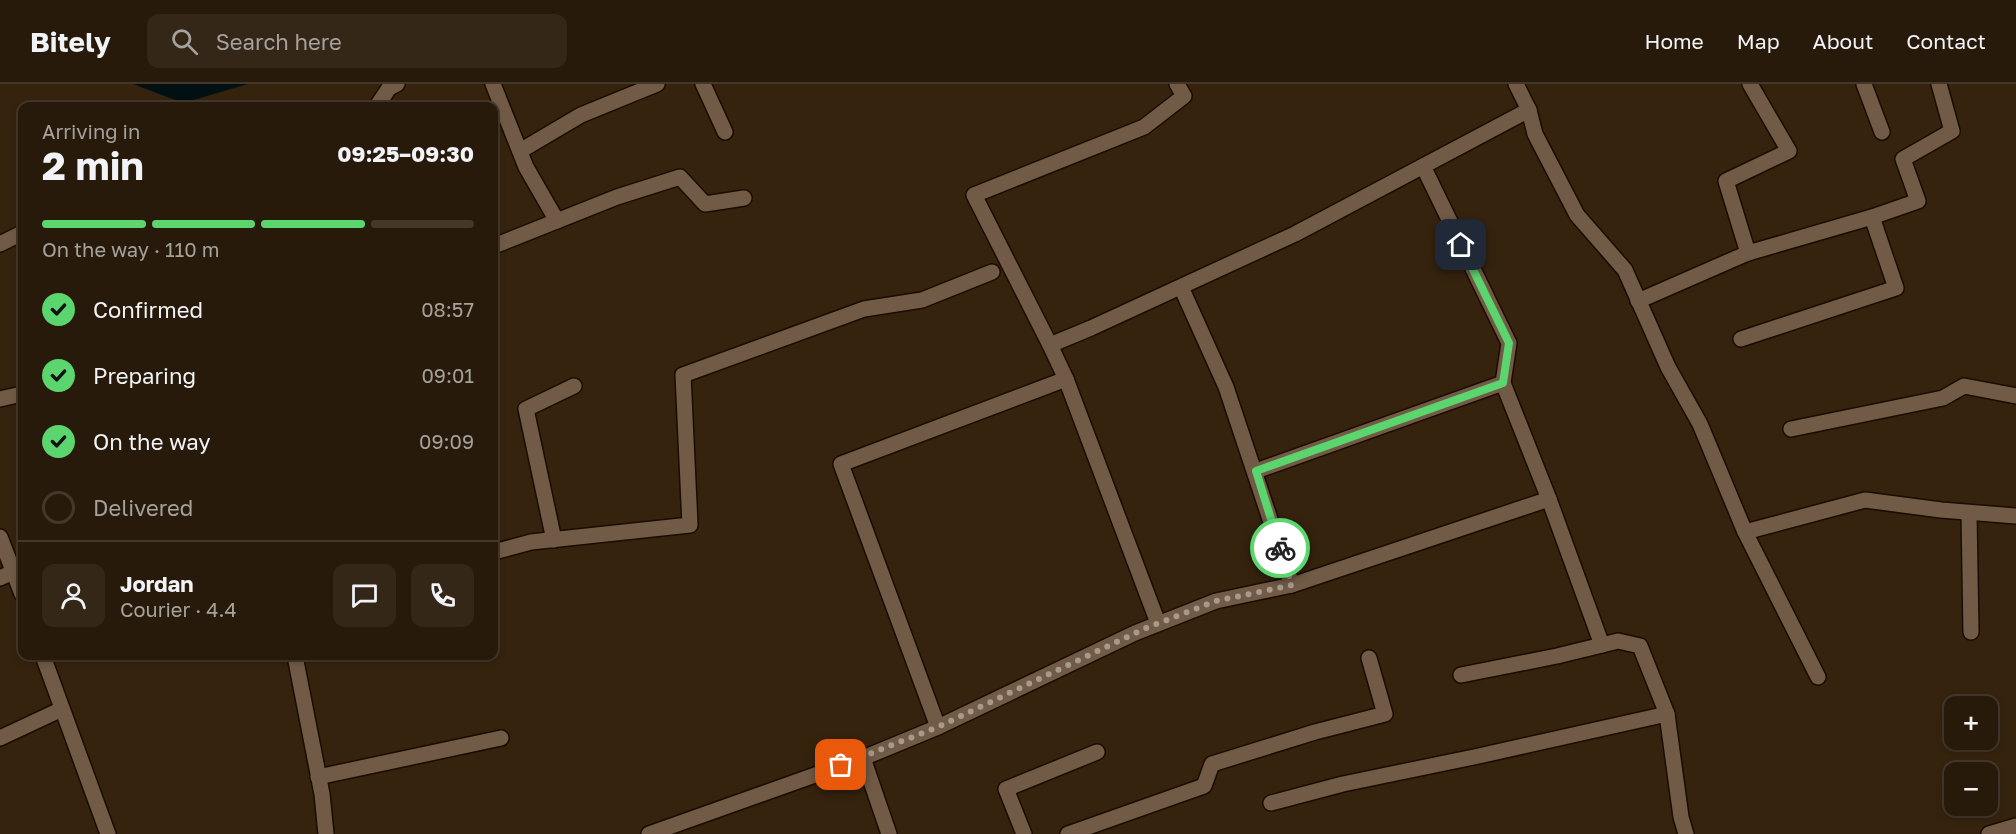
<!DOCTYPE html>
<html lang="en">
<head>
<meta charset="utf-8">
<style>
	:root { --surface:#281a0a; --page:#342718; --text:#f1f3f6; --muted:#a5a19c; --line:#44382b; --accent:#5bd56e }
	body { margin:0; font-family:"Golos Text",sans-serif; background:var(--page); color:var(--text); height:100vh; display:flex; flex-direction:column; font-size:22px; white-space:nowrap }
	* { box-sizing:border-box; margin:0 }
	p { font-size:20px; color:var(--muted) }
	.icon { flex:none; width:33px; height:33px; fill:none; stroke:currentColor; stroke-width:2; stroke-linecap:round; stroke-linejoin:round }
	.map { position:relative; flex:1; overflow:hidden }
	.side { position:absolute; left:18px; top:18px; width:480px; height:558px; display:flex; flex-direction:column; background:var(--surface); border-radius:12px; box-shadow:0 3px 9px #0003,0 0 0 2px var(--line) }
	.side>* { flex:none }
	.controls { position:absolute; left:1944px; top:612px; display:grid; gap:12px }
	.controls a { display:grid; place-items:center; width:54px; height:54px; border-radius:12px; background:var(--surface); box-shadow:0 3px 9px #0003,0 0 0 2px var(--line); font-size:30px }
	.pin { position:absolute; display:grid; place-items:center; width:51px; height:51px; color:#fff; margin:-26px; border-radius:12px; box-shadow:0 3px 9px #0006 }
	.courier { position:absolute; display:grid; place-items:center; width:60px; height:60px; margin:-30px; border:4px solid #5bd56e; border-radius:50%; background:#fff; color:#222; box-shadow:0 2px 8px #0007 }
	.overview em { font-style:normal; font-weight:700 }
	.overview div { display:flex; flex-direction:column-reverse }
	.overview { display:flex; align-items:center; justify-content:space-between; height:102px; padding:0 24px }
	h1 { font-size:39px; font-weight:700; line-height:45px }
	.bar { display:grid; grid-template-columns:repeat(4,1fr); gap:9px 6px; align-content:center; height:72px; padding:0 24px }
	.bar i { height:8px; border-radius:4px; background:var(--line) }
	.bar .active { background:var(--accent) }
	.bar p { grid-column:span 4 }
	.line { display:flex; align-items:center; gap:15px; padding:0 24px; border-top:2px solid var(--line) }
	.line div { flex:1 }
	.round { display:grid; place-items:center; flex:none; width:63px; height:63px; border-radius:12px; background:var(--page) }
	ol { padding:0 24px; list-style:none }
	li { display:flex; align-items:center; gap:18px; height:66px }
	li p { margin-inline-start:auto }
	li .icon { padding:6px; border-radius:50%; background:var(--accent); color:#111; stroke-width:4 }
	li:last-child { color:var(--muted) }
	li i { width:33px; height:33px; border:3px solid var(--line); border-radius:50% }
	header { display:flex; align-items:center; gap:36px; box-sizing:border-box; height:84px; padding:0 30px; background:var(--surface); border-bottom:2px solid var(--line) }
	header strong { font-size:28px }
	nav { display:flex; gap:33px; margin-inline-start:auto; font-size:21px }
	.search { width:420px; height:54px; background:var(--page); display:flex; align-items:center; gap:15px; box-sizing:border-box; padding:0 21px; border-radius:12px; color:var(--muted); font-size:22px }
	.map>svg:first-child { display:block }
	.water { fill:#011113 }
	.lines { fill:none; stroke-linecap:round; stroke-linejoin:round }
	.lane-casing { stroke:#1c0b00; stroke-width:18 }
	.street-casing { stroke:#1c0b00; stroke-width:18 }
	.lane { stroke:#715b46; stroke-width:15 }
	.street { stroke:#715b46; stroke-width:15 }
	.done { stroke:#a8998a; stroke-width:6; stroke-dasharray:0 10.8 }
	.route { stroke:#5bd56e; stroke-width:8 }
</style>
</head>
<body>
<header>
<strong>Bitely</strong>
<div class="search"><svg class="icon" aria-label="search" viewBox="0 0 24 24"><circle cx="10" cy="10" r="6"/><path d="M15 15l6 6"/></svg>Search here</div>
<nav><a>Home</a><a>Map</a><a>About</a><a>Contact</a></nav>
</header>
<div class="map">
<svg width="2016" height="750" viewBox="0 0 2016 750">
	<rect width="100%" height="100%" fill="#35230e"/>
	<polygon class="water" points="133,0 248,0 183,19"/>
	<g class="lines">
		<g class="lane-casing">
			<g id="lane">
				<polyline points="493,0 526,83 557,137"/>
				<polyline points="703,0 725,48"/>
				<polyline points="1864,0 1882,48"/>
				<polyline points="377,22 389,4 397,0"/>
				<polyline points="520,67 581,31 657,0"/>
				<polyline points="1423,82 1509,259 1503,299"/>
				<polyline points="0,160 22,149"/>
				<polyline points="494,162 617,113 680,93 705,120 744,114"/>
				<polyline points="1748,169 1726,97 1789,67 1750,0"/>
				<polyline points="1181,203 1226,303 1292,501"/>
				<polyline points="1638,217 1748,169 1872,133 1918,117 1903,75 1952,47 1939,0"/>
				<polyline points="1741,255 1896,204 1872,133"/>
				<polyline points="1050,261 1091,244 1295,150 1529,26"/>
				<polyline points="0,315 22,310"/>
				<polyline points="1791,345 1943,314 1964,302 2016,312"/>
				<polyline points="1256,387 1503,299 1549,415 1602,561 1618,557 1640,562 1667,630 1681,733 1686,750"/>
				<polyline points="1969,429 1971,548"/>
				<polyline points="1745,448 1865,416 1941,426 2016,432"/>
				<polyline points="0,453 22,510"/>
				<polyline points="554,456 526,325 574,302"/>
				<polyline points="494,468 531,458 690,441 683,291 864,225 922,216 992,188"/>
				<polyline points="0,494 15,487"/>
				<polyline points="43,572 108,750"/>
				<polyline points="295,572 322,710 326,750"/>
				<polyline points="1461,591 1557,572 1602,561"/>
				<polyline points="938,643 841,380 1066,295 1050,261 974,111 1144,43 1184,12 1177,0"/>
				<polyline points="0,654 62,625"/>
				<polyline points="318,693 501,654"/>
				<polyline points="1271,719 1343,700 1474,673 1667,630"/>
				<polyline points="649,750 863,674"/>
				<polyline points="889,750 863,674 938,643 1135,549 1216,517 1292,501 1549,415"/>
				<polyline points="1024,750 1006,705 1097,668"/>
				<polyline points="1068,750 1204,702 1212,680 1315,648 1385,630 1369,574"/>
			</g>
		</g>
		<g class="street-casing">
			<g id="street">
				<polyline points="1516,0 1529,26 1535,50 1577,131 1625,186 1668,283 1700,340 1745,448 1818,593"/>
				<polyline points="1066,295 1158,539"/>
				<polyline points="1989,750 2016,742"/>
			</g>
		</g>
		<use href="#lane" class="lane"/>
		<use href="#street" class="street"/>
	</g>
	<g class="lines">
		<polyline class="done" points="841,681 938,643 1146,544 1216,517 1292,501 1280,464"/>
		<polyline class="route" points="1280,464 1256,387 1503,299 1509,259 1461,161"/>
	</g>
</svg>
<div class="controls">
<a>+</a>
<a>−</a>
</div>
<div class="pin" style="left:841px;top:681px;background:#ea580c"><svg class="icon" aria-label="bag" viewBox="0 0 24 24"><path d="M5 8h14l-1 12H6zM9 8a3 3 0 0 1 6 0"/></svg></div>
<div class="pin" style="left:1461px;top:161px;background:#1f2937"><svg class="icon" aria-label="home" viewBox="0 0 24 24"><path d="M3 11l9-7 9 7M6 9v11h12V9"/></svg></div>
<div class="courier" style="left:1280px;top:464px"><svg class="icon" aria-label="bike" viewBox="0 0 24 24"><circle cx="6" cy="16" r="4"/><circle cx="18" cy="16" r="4"/><path d="M6 16l4-8h5l3 8M10 8l3 8H6M13 5h3"/></svg></div>
<section class="side">
<div class="overview"><div><h1>2 min</h1><p>Arriving in</p></div><em>09:25–09:30</em></div>
<div class="bar"><i class="active"></i><i class="active"></i><i class="active"></i><i></i><p>On the way · 110 m</p></div>
<ol>
<li><svg class="icon" aria-label="check" viewBox="0 0 24 24"><path d="M5 12l5 5 9-10"/></svg>Confirmed<p>08:57</p></li>
<li><svg class="icon" aria-label="check" viewBox="0 0 24 24"><path d="M5 12l5 5 9-10"/></svg>Preparing<p>09:01</p></li>
<li><svg class="icon" aria-label="check" viewBox="0 0 24 24"><path d="M5 12l5 5 9-10"/></svg>On the way<p>09:09</p></li>
<li><i></i>Delivered</li>
</ol>
<div class="line" style="height:108px"><a class="round"><svg class="icon" aria-label="person" viewBox="0 0 24 24"><circle cx="12" cy="8" r="4"/><path d="M4 21q1-7 8-7t8 7"/></svg></a><div><b>Jordan</b><p>Courier · 4.4</p></div><a class="round"><svg class="icon" aria-label="chat" viewBox="0 0 24 24"><path d="M4 5h16v11H9l-5 4z"/></svg></a><a class="round"><svg class="icon" aria-label="phone" viewBox="0 0 24 24"><path d="M5 4h4l2 5-3 2q2 4 5 5l2-3 5 2v4C11 20 4 13 5 4z"/></svg></a></div>
</section>
</div>
</body>
</html>
